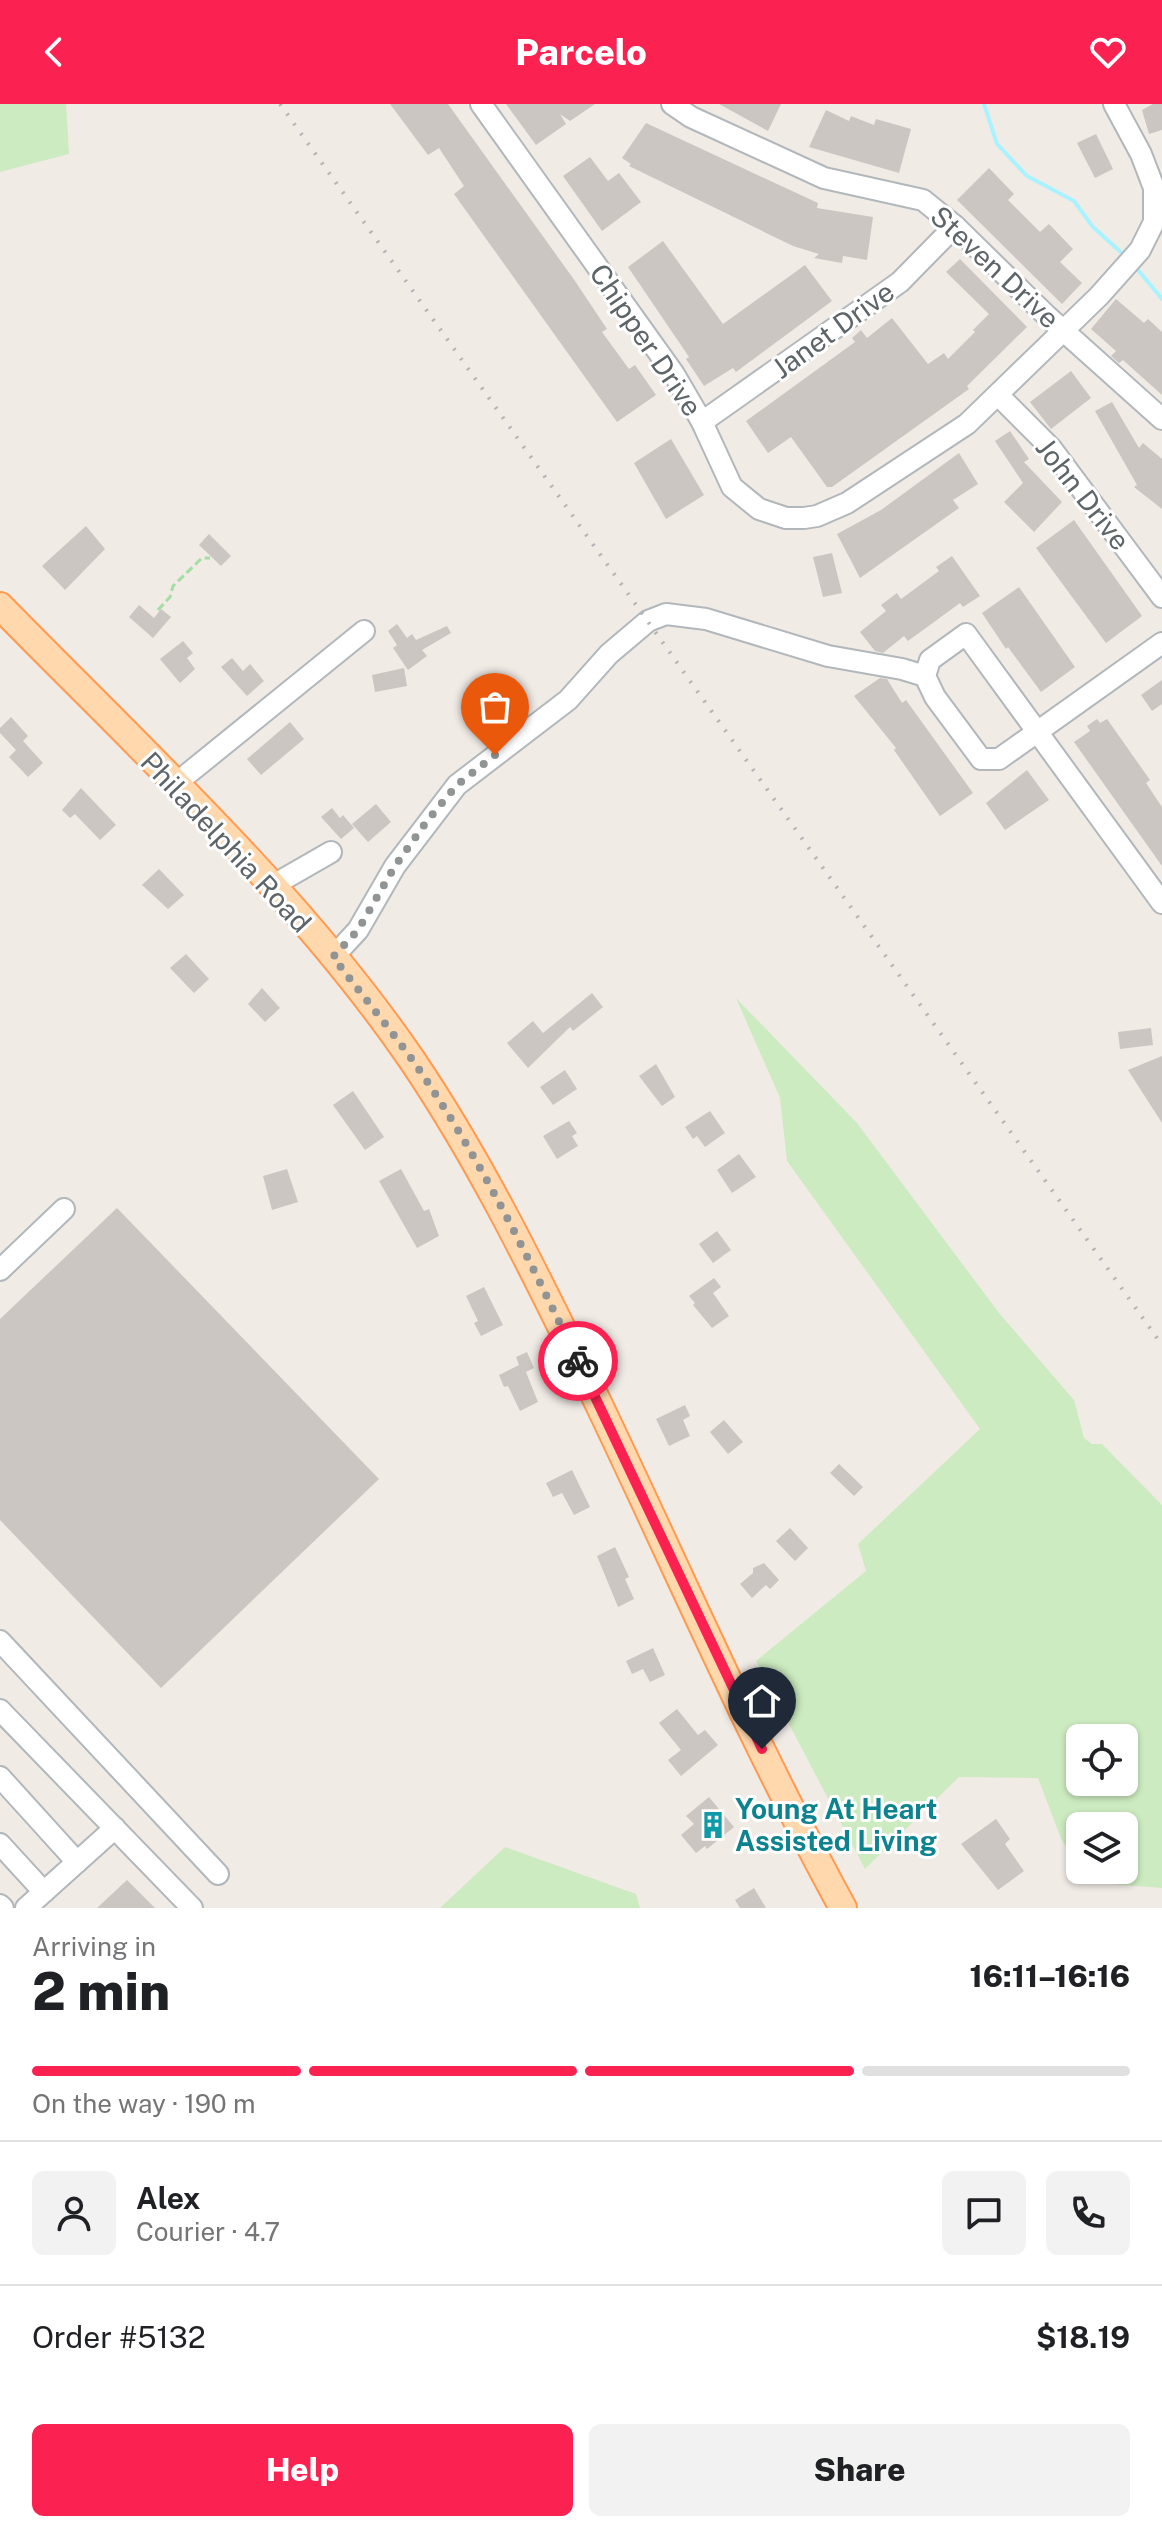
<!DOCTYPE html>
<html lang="en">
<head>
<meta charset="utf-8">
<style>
	:root { --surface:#fff; --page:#f2f2f2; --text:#202124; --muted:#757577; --line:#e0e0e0; --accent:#fb2252 }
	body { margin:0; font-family:"Public Sans",sans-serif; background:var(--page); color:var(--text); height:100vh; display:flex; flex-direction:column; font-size:30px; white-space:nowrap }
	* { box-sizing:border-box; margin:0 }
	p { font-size:26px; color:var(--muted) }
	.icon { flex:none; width:44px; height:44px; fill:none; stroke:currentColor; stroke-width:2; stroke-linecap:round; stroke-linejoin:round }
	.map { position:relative; height:1804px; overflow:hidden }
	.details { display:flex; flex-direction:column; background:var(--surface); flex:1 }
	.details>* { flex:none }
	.controls { position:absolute; left:1066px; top:1620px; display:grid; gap:16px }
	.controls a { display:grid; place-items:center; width:72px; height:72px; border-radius:12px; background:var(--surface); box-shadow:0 2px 6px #0004; font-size:40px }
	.pin { position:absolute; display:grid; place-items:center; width:68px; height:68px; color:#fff; margin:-82px -34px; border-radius:50% 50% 50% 0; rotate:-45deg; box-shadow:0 0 8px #0007 }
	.pin .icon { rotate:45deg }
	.courier { position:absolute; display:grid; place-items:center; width:80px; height:80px; margin:-40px; border:6px solid #fb2252; border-radius:50%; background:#fff; color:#222; box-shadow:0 2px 10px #0007 }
	.overview em { font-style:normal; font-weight:800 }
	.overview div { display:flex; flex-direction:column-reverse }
	.overview { display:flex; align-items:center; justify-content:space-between; height:136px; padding:0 32px }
	h1 { font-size:52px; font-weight:800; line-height:60px }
	.bar { display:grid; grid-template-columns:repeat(4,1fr); gap:12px 8px; align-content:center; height:96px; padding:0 32px }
	.bar i { height:10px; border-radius:6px; background:var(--line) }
	.bar .current { background:var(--accent) }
	.bar p { grid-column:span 4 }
	.line { display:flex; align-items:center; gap:20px; padding:0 32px; border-top:2px solid var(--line) }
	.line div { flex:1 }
	.round { display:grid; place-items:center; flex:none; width:84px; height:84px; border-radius:12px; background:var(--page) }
	.primary-button { display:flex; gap:16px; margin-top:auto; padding:16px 32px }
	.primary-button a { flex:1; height:92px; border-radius:12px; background:var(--accent); color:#fff; font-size:32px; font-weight:800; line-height:92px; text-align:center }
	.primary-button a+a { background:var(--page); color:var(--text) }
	header { display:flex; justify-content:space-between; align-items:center; height:104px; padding:0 32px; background:var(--accent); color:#fff; font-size:36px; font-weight:800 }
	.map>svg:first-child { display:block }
	.green { fill:#cdebc0; fill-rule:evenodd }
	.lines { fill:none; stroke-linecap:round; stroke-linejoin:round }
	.stream { stroke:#a8f3ff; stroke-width:4 }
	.building { fill:#ccc6c3 }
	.minor-casing { stroke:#b1b7ba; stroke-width:24 }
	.major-casing { stroke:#ff9a51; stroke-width:30 }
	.path { stroke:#a4dea2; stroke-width:3; stroke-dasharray:8 4; stroke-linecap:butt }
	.minor { stroke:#fff; stroke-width:20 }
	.major { stroke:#ffd9ad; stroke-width:26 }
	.rail { stroke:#b3b4b5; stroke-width:4; stroke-dasharray:2 10; stroke-linecap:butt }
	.done { stroke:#919494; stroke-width:8; stroke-dasharray:0 14.4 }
	.route { stroke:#fb2252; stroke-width:10 }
	.labels { text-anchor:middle; stroke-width:6; stroke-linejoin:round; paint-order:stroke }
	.street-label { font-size:28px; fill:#5d6568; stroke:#fff }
	.culture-label { font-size:28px; font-weight:bold; fill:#0d838f; stroke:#fff; text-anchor:start }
</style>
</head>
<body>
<header><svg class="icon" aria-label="back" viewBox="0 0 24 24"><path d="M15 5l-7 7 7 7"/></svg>Parcelo<svg class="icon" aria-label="heart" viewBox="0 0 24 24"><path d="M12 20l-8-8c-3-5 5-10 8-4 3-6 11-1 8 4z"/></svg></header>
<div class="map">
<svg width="1162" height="1804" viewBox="0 0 1162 1804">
	<rect width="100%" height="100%" fill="#f1ebe6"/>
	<g class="green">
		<polygon points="0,0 66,0 69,50 0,68"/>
		<path d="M736,894L857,1019L999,1209L1074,1296L1084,1334L1092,1340H1102L1162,1401V1784L1097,1779L1086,1766H1124V1722H1080V1759L1062,1737L1038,1674L959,1673L865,1765L756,1557L866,1467L858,1440L980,1325L787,1057L780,994ZM1124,1634V1678H1080V1634Z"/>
		<polygon points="505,1743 636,1790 640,1804 440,1804"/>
	</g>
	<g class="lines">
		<g class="stream">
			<polyline points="984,0 997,40 1027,72 1074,97 1093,123 1124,151"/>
			<polyline points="1133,160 1162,195"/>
		</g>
	</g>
	<g class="building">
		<polygon points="390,0 448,0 575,177 607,225 602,228 629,265 635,261 656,291 617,318 454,90 464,82 439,44 428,51"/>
		<polygon points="506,0 595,0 570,17 560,10 566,20 536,41"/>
		<polygon points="719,0 781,0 768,27"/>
		<polygon points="1153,0 1162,0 1162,26 1149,30 1142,6"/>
		<polygon points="826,6 849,17 851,12 874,21 876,15 911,25 899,69 809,43"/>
		<polygon points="646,19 818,99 817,104 873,113 867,156 843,152 842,159 814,154 819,150 793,142 629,62 631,60 622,54"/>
		<polygon points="1096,30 1113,65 1095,74 1077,39"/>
		<polygon points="590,53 608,77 619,69 641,98 602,127 563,72"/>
		<polygon points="989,64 1014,90 1008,96 1040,128 1049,120 1073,145 1060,158 1082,179 1062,200 957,96"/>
		<polygon points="663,137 723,220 805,161 832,197 736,268 733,264 704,282 686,255 689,253 628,163"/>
		<polygon points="960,155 1027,223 967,282 969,285 832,383 827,383 791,333 768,349 746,317 855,238 852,234 861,226 867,234 892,214 928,260 944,249 948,255 975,228 973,226 989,210 946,168"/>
		<polygon points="1116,195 1144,219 1148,215 1162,228 1162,291 1123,256 1119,259 1111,252 1116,247 1091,225"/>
		<polygon points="1071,267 1091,294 1051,325 1030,298"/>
		<polygon points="1112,298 1139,344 1143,339 1162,355 1162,405 1134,383 1137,381 1095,307"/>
		<polygon points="1010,327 1029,355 1024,358 1062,398 1034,428 1004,398 1023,379 995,337"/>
		<polygon points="671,335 704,391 666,415 634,359"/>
		<polygon points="959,349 978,380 953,396 959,404 860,474 837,430 881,406"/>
		<polygon points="1074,416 1142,512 1106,539 1036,444"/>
		<polygon points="86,422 105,445 65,486 42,462"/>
		<polygon points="209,430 231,452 221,462 199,441"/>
		<polygon points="832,449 842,489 823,493 813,453"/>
		<polygon points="952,452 980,492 963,503 960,499 908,537 904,532 883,549 875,547 860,528 886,507 881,501 897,489 901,495 939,467 936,463"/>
		<polygon points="1019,483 1075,563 1041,588 1008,543 1006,545 982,509"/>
		<polygon points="139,501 154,514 161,505 171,513 153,534 129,513"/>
		<polygon points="397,520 407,534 412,530 416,536 447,522 451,529 422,546 427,552 408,566 393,544 397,541 388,527"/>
		<polygon points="183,537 193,549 187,554 195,565 180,579 160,555"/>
		<polygon points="232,554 243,567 250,560 264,577 247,592 221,563"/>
		<polygon points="404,564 407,582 375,588 372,571"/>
		<polygon points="880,574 887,575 902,599 906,596 973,689 940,712 894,646 896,644 854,592"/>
		<polygon points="1162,576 1162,600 1152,607 1141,591"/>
		<polygon points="11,613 28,632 23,637 43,659 28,673 9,653 16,646 0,629 0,624"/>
		<polygon points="1097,615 1100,619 1107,615 1150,676 1146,679 1162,703 1162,762 1074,638 1090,627 1087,622"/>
		<polygon points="290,618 304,635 261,671 247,655"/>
		<polygon points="1027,666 1049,696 1005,726 986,699"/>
		<polygon points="81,684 116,721 100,736 75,710 70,714 62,706"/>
		<polygon points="376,700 391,718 368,738 352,720"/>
		<polygon points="332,704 340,714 343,711 354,724 341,735 321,713"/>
		<polygon points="159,765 184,791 168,805 142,781"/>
		<polygon points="186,850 209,875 194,889 170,864"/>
		<polygon points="262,884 280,904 265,918 248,900"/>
		<polygon points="592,889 603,903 573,927 570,923 528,964 507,939 533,917 543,929"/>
		<polygon points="1151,924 1153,941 1120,945 1118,928"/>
		<polygon points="1162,952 1162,1019 1128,966"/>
		<polygon points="656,960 675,993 662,1002 639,972"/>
		<polygon points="565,966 577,985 553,1001 540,983"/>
		<polygon points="353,987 384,1033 365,1046 333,1001"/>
		<polygon points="710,1007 725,1029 705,1043 697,1032 693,1035 685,1023"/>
		<polygon points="569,1017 577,1029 572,1032 578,1042 557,1055 543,1032"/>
		<polygon points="739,1050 756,1073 732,1089 717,1066"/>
		<polygon points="287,1065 298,1098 272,1106 263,1072"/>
		<polygon points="401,1065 424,1107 429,1105 439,1132 417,1144 379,1077"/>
		<polygon points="117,1104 379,1375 161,1584 0,1416 0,1215"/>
		<polygon points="717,1127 731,1146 713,1159 699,1140"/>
		<polygon points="714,1174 721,1183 713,1189 729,1212 712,1224 693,1201 695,1199 689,1192"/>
		<polygon points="484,1183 503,1221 481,1232 474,1219 478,1217 466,1192"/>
		<polygon points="527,1248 534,1264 526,1268 538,1298 520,1307 508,1282 504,1283 499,1271 519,1261 516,1253"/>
		<polygon points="685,1301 690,1312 683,1316 690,1332 669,1342 656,1315"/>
		<polygon points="724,1316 743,1338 728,1350 710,1328"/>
		<polygon points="839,1360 863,1383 854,1392 830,1369"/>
		<polygon points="572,1366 590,1403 574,1411 562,1389 553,1393 546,1379"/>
		<polygon points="790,1424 808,1444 795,1457 776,1437"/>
		<polygon points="615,1443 629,1473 625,1475 634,1495 618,1503 597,1452"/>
		<polygon points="764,1459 779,1476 770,1485 766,1481 752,1494 740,1480 753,1469 753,1464"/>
		<polygon points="653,1544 665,1571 650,1578 643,1565 632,1570 626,1557"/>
		<polygon points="677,1605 698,1631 705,1626 718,1641 681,1672 668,1656 681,1646 659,1619"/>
		<polygon points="709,1693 734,1723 707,1745 705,1742 696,1749 681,1731 694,1720 686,1712"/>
		<polygon points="996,1715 1010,1735 1005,1740 1024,1767 998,1786 961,1740"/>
		<polygon points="127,1776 155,1804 97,1804"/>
		<polygon points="754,1784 766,1804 740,1804 735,1796"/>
	</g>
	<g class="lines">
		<g class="minor-casing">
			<g id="minor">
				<polyline points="481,0 674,270 702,318 732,383 759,405 786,414 804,414 817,412 847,399 967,320 1099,192 1140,146 1154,118 1154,84 1141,50 1114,0"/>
				<polyline points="672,0 691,13 824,74 923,96 955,122 1047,212 1162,315"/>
				<polyline points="998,291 1051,344 1162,493"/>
				<polyline points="702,318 900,178 955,122"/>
				<polyline points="1162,539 999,655 981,655 935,593 925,572 930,556 966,530 1162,799"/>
				<polyline points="174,681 364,527"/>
				<polyline points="270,783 331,748"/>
				<polyline points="333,853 358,826 395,762 457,681 568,596 609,550 648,517 666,510 706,515 828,552 902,565 925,572"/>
				<polyline points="0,1166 64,1105"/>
				<polyline points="0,1537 218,1770"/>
				<polyline points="0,1606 192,1804"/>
				<polyline points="0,1673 77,1758"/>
				<polyline points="0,1740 44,1788"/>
				<polyline points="0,1801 3,1804"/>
				<polyline points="26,1804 115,1724"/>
			</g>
		</g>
		<g class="major-casing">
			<path id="major" d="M0,502C139,644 300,792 412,956C477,1052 528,1155 579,1259C667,1440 746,1627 843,1804"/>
		</g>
		<polyline class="path" points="158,506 170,493 173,482 202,454 210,454"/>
		<use href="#minor" class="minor"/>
		<use href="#major" class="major"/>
		<polyline class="rail" points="280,0 1162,1241"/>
	</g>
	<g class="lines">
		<path class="done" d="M495,651L457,681L427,717L395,762L358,826L333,853C359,887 386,920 411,954C478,1049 528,1153 578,1257"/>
		<polyline class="route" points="578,1257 762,1645"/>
	</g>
	<defs>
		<g id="building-bare" transform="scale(2.16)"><path d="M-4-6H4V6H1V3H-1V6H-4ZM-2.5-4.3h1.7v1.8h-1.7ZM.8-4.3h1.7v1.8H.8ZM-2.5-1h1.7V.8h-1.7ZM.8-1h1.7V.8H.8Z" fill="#0f9aa8" stroke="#fff" stroke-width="2.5" paint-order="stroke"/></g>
	</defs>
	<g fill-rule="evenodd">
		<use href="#building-bare" x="713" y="1721"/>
	</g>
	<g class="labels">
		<g class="street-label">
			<text transform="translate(995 163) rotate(43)" y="10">Steven Drive</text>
			<text transform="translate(833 226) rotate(-36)" y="10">Janet Drive</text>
			<text transform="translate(646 236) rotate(56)" y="10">Chipper Drive</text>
			<text transform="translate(1083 390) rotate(52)" y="10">John Drive</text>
			<text transform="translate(226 738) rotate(47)" y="10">Philadelphia Road</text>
		</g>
		<g class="culture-label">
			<text x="735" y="1715">Young At Heart<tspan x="735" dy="32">Assisted Living</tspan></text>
		</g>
	</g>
</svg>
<div class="controls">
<a><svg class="icon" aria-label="locate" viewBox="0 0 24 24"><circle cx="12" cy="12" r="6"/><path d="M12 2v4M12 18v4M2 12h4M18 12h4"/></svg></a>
<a><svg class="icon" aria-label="layers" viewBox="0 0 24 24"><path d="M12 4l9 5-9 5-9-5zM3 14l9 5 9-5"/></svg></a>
</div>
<div class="pin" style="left:495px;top:651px;background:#ea580c"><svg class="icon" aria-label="bag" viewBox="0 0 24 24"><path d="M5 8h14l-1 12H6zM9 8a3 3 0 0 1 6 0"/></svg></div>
<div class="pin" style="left:762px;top:1645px;background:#1f2937"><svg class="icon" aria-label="home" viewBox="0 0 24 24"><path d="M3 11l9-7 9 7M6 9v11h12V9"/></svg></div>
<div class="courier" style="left:578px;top:1257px"><svg class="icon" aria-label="bike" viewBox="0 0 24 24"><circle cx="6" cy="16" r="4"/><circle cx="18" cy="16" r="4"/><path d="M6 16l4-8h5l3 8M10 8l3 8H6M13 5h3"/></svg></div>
</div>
<section class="details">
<div class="overview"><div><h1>2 min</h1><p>Arriving in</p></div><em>16:11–16:16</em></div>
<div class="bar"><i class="current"></i><i class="current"></i><i class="current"></i><i></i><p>On the way · 190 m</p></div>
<div class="line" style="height:144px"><a class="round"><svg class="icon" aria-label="person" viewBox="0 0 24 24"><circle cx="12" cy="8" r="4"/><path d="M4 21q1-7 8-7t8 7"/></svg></a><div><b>Alex</b><p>Courier · 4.7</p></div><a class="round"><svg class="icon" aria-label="chat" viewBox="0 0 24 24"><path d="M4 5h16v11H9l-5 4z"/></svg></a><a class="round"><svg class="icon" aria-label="phone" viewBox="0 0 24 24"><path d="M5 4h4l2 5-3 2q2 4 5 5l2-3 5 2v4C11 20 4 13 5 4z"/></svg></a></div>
<div class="line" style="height:104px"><div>Order #5132</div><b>$18.19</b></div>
<div class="primary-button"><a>Help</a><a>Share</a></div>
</section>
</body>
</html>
